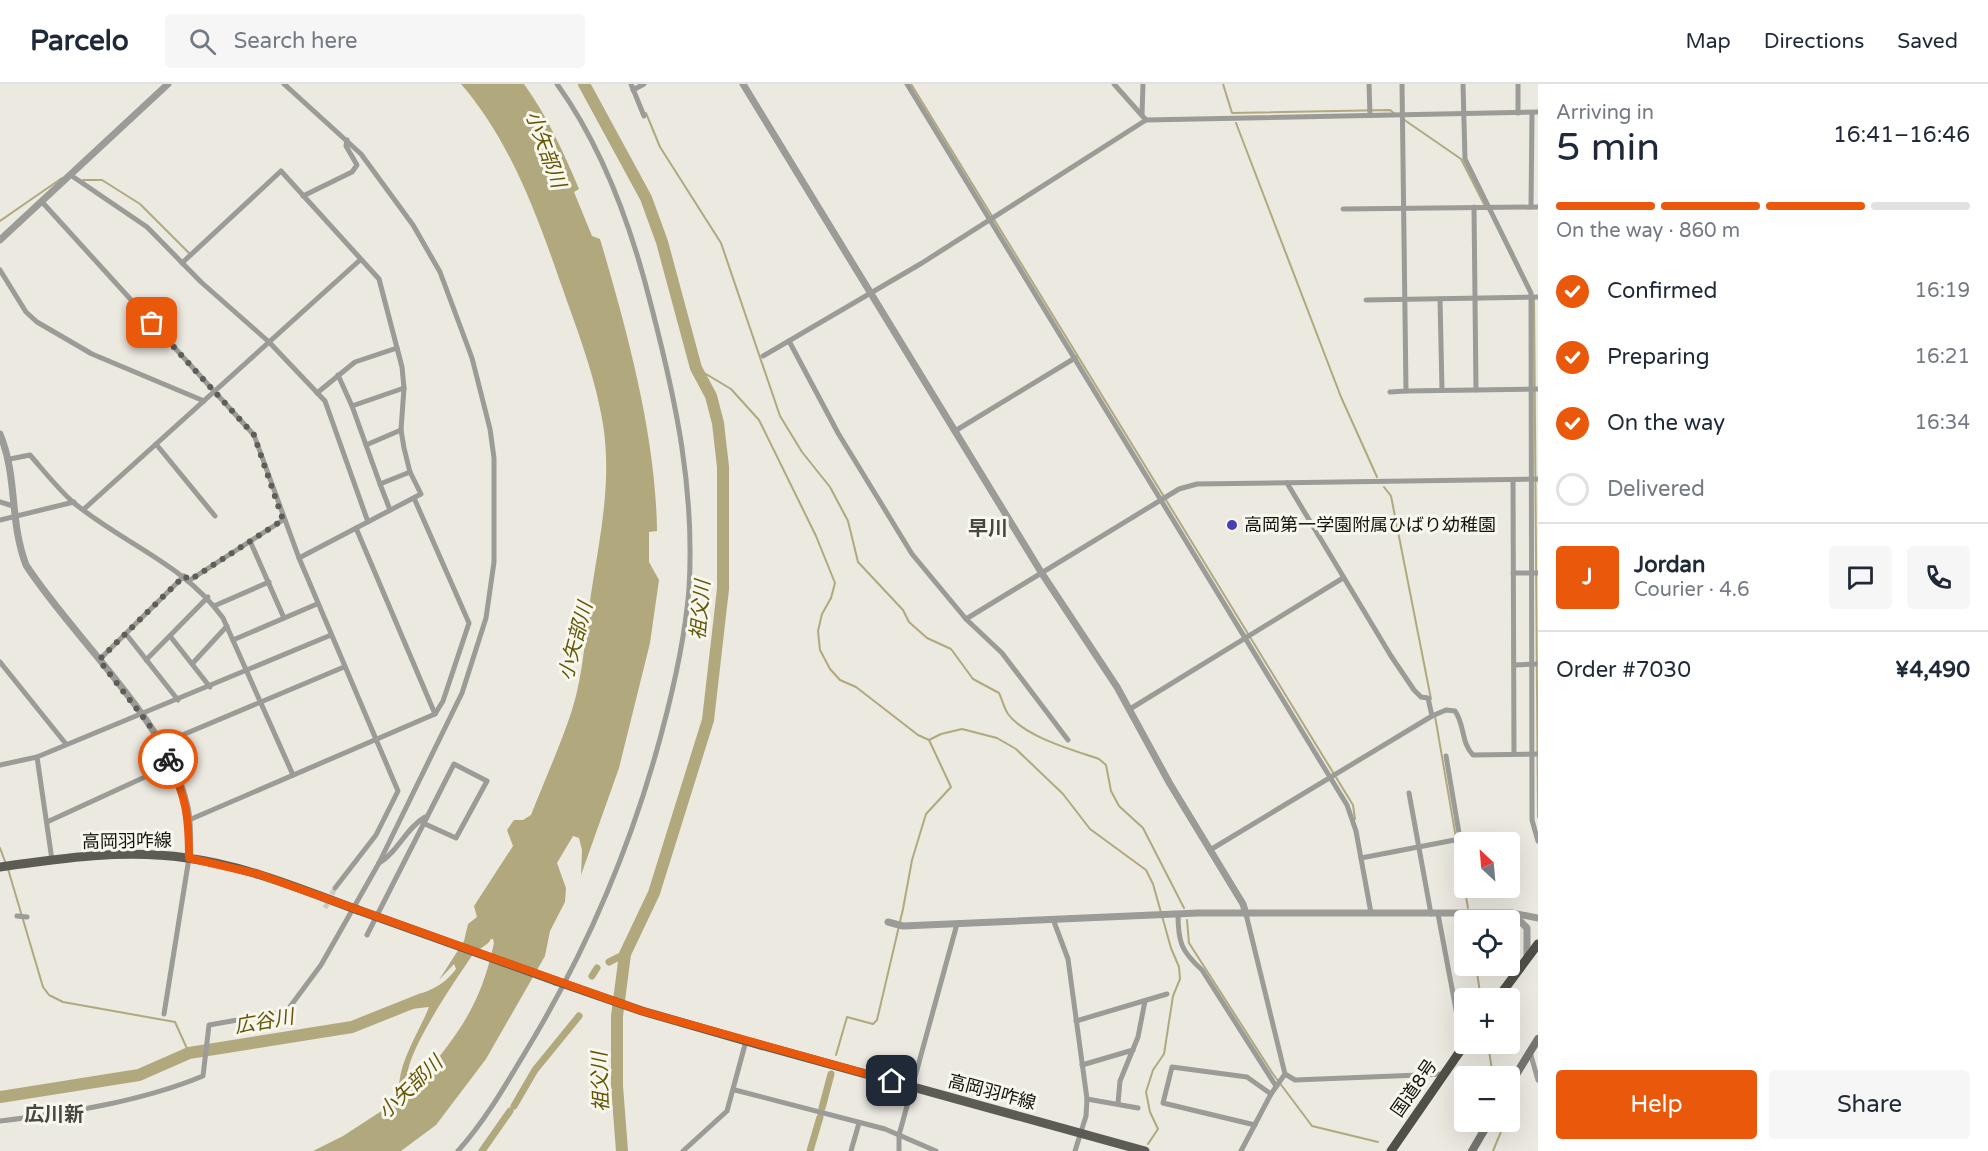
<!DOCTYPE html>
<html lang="en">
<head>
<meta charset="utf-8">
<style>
	:root { --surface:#fff; --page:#f6f6f7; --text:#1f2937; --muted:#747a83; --line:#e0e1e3; --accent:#ea580c }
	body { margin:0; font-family:"Varela Round","Noto Sans JP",sans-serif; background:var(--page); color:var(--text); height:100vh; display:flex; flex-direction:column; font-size:22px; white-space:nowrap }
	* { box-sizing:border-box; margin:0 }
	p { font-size:20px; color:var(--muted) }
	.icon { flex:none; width:33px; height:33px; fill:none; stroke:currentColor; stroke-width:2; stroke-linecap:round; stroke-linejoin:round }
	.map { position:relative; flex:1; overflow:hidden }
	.side { display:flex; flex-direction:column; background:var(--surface); width:450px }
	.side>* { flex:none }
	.needle { width:39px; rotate:334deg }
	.buttons { position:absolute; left:1454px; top:748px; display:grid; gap:12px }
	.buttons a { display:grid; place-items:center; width:66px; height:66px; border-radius:6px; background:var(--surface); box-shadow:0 6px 24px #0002; font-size:30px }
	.pin { position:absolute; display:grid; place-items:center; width:51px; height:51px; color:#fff; margin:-26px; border-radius:12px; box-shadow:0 3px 9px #0006 }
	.courier { position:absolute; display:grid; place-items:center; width:60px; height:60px; margin:-30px; border:4px solid #ea580c; border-radius:50%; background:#fff; color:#222; box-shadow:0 2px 8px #0007 }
	.overview em { font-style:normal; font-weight:600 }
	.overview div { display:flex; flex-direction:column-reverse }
	.overview { display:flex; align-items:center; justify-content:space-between; height:102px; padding:0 18px }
	h1 { font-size:39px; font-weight:600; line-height:45px }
	.bar { display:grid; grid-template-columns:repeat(4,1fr); gap:9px 6px; align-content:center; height:72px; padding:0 18px }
	.bar i { height:8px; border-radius:4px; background:var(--line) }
	.bar .current { background:var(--accent) }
	.bar p { grid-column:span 4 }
	.line { display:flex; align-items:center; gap:15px; padding:0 18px; border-top:2px solid var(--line) }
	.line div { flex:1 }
	.round { display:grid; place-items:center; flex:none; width:63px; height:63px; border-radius:6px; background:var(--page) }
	ol { padding:0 18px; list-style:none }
	li { display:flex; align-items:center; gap:18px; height:66px }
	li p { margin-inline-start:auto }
	li .icon { padding:6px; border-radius:50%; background:var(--accent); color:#fff; stroke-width:4 }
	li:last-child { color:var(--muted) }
	li i { width:33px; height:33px; border:3px solid var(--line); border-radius:50% }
	.action { display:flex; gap:12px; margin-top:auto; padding:12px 18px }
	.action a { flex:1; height:69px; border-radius:6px; background:var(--accent); color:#fff; font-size:24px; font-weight:600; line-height:69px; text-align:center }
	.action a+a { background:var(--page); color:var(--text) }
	header { display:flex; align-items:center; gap:36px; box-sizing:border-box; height:84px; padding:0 30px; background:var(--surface); border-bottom:2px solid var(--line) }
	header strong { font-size:28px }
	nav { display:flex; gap:33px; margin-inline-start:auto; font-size:21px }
	.search { width:420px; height:54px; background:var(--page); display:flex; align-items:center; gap:15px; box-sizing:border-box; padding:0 21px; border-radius:6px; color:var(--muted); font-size:22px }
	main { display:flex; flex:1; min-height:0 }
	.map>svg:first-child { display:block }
	.water { fill:#b1a97d; fill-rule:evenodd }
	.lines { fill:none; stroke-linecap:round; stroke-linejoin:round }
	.stream { stroke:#b1a97d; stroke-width:2 }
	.canal { stroke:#b1a97d; stroke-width:7 }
	.river { stroke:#b1a97d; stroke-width:12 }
	.minor-tunnel { stroke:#cbc9c1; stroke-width:5; stroke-dasharray:5 2.5; stroke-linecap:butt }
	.minor { stroke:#9b9b97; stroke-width:5 }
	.tertiary { stroke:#9b9b97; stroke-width:7 }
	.secondary { stroke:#767570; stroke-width:8 }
	.primary { stroke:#5c5b54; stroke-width:9 }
	.trunk { stroke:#515048; stroke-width:9 }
	.primary-bridge { stroke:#5c5b54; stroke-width:9 }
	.done { stroke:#5f5d58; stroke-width:6; stroke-dasharray:0 10.8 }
	.route { stroke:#ea580c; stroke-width:8 }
	.poi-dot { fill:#473fb5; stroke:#f8f7ed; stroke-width:2 }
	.labels { text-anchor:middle; stroke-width:6; stroke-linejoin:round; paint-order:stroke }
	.poi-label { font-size:18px; fill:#13120f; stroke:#f8f7ed; text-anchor:start }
	.street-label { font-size:18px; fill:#13120f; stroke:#f8f7ed }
	.water-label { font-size:20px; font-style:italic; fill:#625505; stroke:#f8f7ed }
	.neighbourhood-label { font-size:20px; font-weight:bold; fill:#47463f; stroke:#f8f7ed }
</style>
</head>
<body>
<header>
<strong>Parcelo</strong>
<div class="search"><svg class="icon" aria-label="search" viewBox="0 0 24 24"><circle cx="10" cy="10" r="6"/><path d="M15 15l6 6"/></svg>Search here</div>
<nav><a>Map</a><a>Directions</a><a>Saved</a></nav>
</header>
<main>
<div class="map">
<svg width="1538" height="1067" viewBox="0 0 1538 1067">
	<rect width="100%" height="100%" fill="#ebe9e0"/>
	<path class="water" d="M461,0H524C547,32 564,69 579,105L574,108L592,152L600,155C627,246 656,352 657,447L649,448V478L659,496L650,559L619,684L581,791L582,766L579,754L573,752L557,779L566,804L565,818L550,847L545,872L486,975L436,1041L401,1067H313L343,1052L400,1015C394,984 418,951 429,923L411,925L407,916C429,905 441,905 456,885L454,880L439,896L464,857L468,840L477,833L474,822L513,762L507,746L514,736H523L531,731C545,695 560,663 572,626C584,588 585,549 591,510C600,452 612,399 603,340C594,285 572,233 554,180C531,116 506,52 461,0ZM491,855H493L494,859C481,920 460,948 421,995L415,1001L409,1002C395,982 458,893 471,873C477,864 487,863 491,855Z"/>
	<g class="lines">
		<g class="stream">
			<polyline points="911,0 1353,721 1355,735"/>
			<polyline points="1223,0 1232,29 1390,26 1395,30"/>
			<path d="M646,29L660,63L721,159L780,332L802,368L830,403L848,437L858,478L903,526L909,538L927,554L951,565L973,595L999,609C1002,615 1004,624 1008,630C1025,653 1073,666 1099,675L1106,681L1111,707L1119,722L1143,744L1184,824"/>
			<polyline points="1403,35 1461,75 1485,122"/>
			<polyline points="1236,39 1341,313 1377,393"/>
			<polyline points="83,96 102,96 140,120 190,170"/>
			<polyline points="0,137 62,94"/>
			<polyline points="1534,214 1538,733"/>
			<polyline points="696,284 731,305 759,336 816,452 835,499 831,514 822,530 818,547 820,566 830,585 840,596 856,603 918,651 929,656 951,703 926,730 912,776 903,825 877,936 873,940 847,933 836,971"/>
			<polyline points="1384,403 1391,412 1431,615"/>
			<polyline points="1435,632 1468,824"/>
			<polyline points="929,656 941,650 962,645 997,654 1016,665 1063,710 1090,745 1146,786 1153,800 1171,864 1179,883 1180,895 1173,912 1164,970 1153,986 1146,1008 1150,1028 1158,1045 1148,1060"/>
			<polyline points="0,764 6,780"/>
			<polyline points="8,785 43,903 49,911 63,918 175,938 189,969"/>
			<polyline points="1187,836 1189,859 1273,990 1312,1042 1378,1058"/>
			<polyline points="1470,836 1470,837"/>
			<polyline points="1476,882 1481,915"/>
			<polyline points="1488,960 1493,993"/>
			<polyline points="1509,1027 1515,1014 1510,1003"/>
			<polyline points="1493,1067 1505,1038"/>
		</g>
		<g class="canal">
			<polyline points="609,878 625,870"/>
			<polyline points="592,892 597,884"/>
			<polyline points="514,1022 535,986 579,932"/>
			<polyline points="822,1024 831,990"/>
			<polyline points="482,1067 510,1027"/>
			<polyline points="810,1067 820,1033"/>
		</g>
		<g class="river">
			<polyline points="584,0 646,114 662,158 696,284 711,312 718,339 723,383 723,505 708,636 654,809 625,870 617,932 617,1002 622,1067"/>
			<polyline points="0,1013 139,991 189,969 352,943 422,915"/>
		</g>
		<polyline class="minor-tunnel" points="325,824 335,804"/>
		<g class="minor">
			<polyline points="631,0 644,32"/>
			<polyline points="907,0 1347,721 1356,747 1371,829"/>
			<polyline points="1114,0 1146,36"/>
			<polyline points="1369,0 1370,31"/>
			<polyline points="1402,0 1406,307 1538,305"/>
			<polyline points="1463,0 1465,75 1531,209 1532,736 1538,757"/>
			<polyline points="1518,0 1518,29"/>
			<polyline points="633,6 644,0"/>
			<polyline points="1142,30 1143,0"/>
			<polyline points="72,92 147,143 201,198 269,258 325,317 368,438"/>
			<polyline points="303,112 352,88 357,81 346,62 347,56"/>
			<polyline points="43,119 254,351 299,474 398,707 376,751 335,804"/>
			<polyline points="1474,123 1476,306"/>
			<polyline points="1531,123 1532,29"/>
			<polyline points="1343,125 1538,123"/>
			<polyline points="182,179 281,87 379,195 402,283 404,304 401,346 404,364 410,388 421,410 299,474"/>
			<polyline points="0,186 26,228 37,238 92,270 204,317"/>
			<polyline points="1440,215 1442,306"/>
			<polyline points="1366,216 1538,213"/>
			<polyline points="789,257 838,349 912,470 966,535 1002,569 1068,656"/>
			<polyline points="763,272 922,179 1146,36 1538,28"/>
			<polyline points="338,291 352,322 380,400"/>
			<polyline points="1390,308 1406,307"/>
			<polyline points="317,309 355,278 397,264"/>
			<polyline points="352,322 404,304"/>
			<polyline points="955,347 1075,274"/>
			<polyline points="156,360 215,432"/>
			<polyline points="366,361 401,346"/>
			<path d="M10,375L30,371C44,387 58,405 74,419C124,460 184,480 223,534L293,691"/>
			<polyline points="1513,396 1514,670"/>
			<polyline points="1287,399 1391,572 1414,606 1421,613 1428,614 1432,632"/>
			<polyline points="0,418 13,422"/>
			<polyline points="84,425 360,176"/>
			<polyline points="390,426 380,400 410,388"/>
			<polyline points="0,436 74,418"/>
			<polyline points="356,444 435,630"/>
			<polyline points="250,457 284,534"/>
			<polyline points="1513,489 1538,489"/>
			<polyline points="190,496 283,436"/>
			<polyline points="214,522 269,498"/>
			<polyline points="966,535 1179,405 1197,400 1538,395"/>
			<polyline points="126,550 178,616"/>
			<polyline points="170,552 210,603"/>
			<polyline points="233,556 317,520"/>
			<polyline points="99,576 184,492"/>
			<polyline points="146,576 208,513"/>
			<polyline points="0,578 66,660"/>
			<polyline points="192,580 227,542"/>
			<polyline points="1514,581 1538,580"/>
			<polyline points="1130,625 1343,494"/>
			<polyline points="161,660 344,583"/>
			<polyline points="37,673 52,776"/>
			<polyline points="0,681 37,673 331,551"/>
			<polyline points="1409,709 1431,830"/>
			<polyline points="189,736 435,630 443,617 469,539 414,414"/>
			<polyline points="47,738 171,681"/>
			<path d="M1210,766L1432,632L1446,626L1455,627C1465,641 1461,659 1473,671L1538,670"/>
			<polyline points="1361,774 1460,755 1446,672"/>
			<path d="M379,779C398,768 406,744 425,733"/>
			<path d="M1178,830C1178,858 1181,867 1202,886L1276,1002"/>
			<polyline points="1246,830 1285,990 1295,996 1444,990"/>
			<polyline points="1438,830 1463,963"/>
			<polyline points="17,832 27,833"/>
			<polyline points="1053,835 1068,875 1087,1015 1086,1032 1075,1067"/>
			<polyline points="367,851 454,680 487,697 456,754 423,739"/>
			<polyline points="164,930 189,774"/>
			<polyline points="1076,937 1167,910"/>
			<polyline points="1530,968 1538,996"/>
			<polyline points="1082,981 1133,966"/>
			<polyline points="735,1006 885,1045 936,1067"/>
			<polyline points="1087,1015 1138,1024"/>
			<polyline points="1118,1019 1120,997 1138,953 1145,917"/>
			<path d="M0,1037C67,1029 140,1018 203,992L209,941L277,929L289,924L321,881L379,779L462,609L486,534L494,478V374L490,345L472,274L440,188L413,141L361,70L284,0"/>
			<polyline points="1255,1041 1163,1019 1172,983 1247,993 1271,1010"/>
			<path d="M458,1067C485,1037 505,1002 526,967C586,868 631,763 661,651C674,603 685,554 689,505C695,405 676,317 651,221C632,145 604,65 557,0"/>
			<polyline points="683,1067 727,1027 746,957"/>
			<polyline points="851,1067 859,1039"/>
			<polyline points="899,1067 899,1051 957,840"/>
			<polyline points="1241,1067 1271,1010 1285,990"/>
		</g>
		<g class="tertiary">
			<polyline points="743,0 1041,488 1117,603 1170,700 1243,820 1246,830"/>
			<polyline points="0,156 168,0"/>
			<path d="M0,350C18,394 9,436 26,481C73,554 167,636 186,719C191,737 189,756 189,774"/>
			<polyline points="1514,831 1527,844 1527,873"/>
			<polyline points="888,838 903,842 1198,829 1512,829 1538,834"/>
		</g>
		<g class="secondary">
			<polyline points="1509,1002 1538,955"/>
			<polyline points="1472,1067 1489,1038"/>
		</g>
		<g class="primary">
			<path d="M0,783C62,774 125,765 187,774C247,782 303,806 358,826"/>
			<polyline points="556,897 642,927 746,957 1145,1067"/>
		</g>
		<g class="trunk">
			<polyline points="1497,915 1538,860"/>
			<polyline points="1391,1067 1465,960"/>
		</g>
		<polyline class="primary-bridge" points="358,826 556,897"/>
	</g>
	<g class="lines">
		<polyline class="done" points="152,239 254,351 283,436 190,496 184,492 99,576 153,646 168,675"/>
		<path class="route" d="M168,675C186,713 189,732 189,774L258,790L642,927L892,997"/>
	</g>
	<circle class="poi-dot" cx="1232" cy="441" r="6"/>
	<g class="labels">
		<g class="poi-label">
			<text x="1244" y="447">高岡第一学園附属ひばり幼稚園</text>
		</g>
		<g class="street-label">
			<text transform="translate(127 757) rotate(-1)" y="6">高岡羽咋線</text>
			<text transform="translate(1414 1004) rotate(-55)" y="6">国道8号</text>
			<text transform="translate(992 1008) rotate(15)" y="6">高岡羽咋線</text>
		</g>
		<g class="water-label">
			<text transform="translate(546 65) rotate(70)" y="7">小矢部川</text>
			<text transform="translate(700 526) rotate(-85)" y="7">祖父川</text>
			<text transform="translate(575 557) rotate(-75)" y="7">小矢部川</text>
			<text transform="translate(264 937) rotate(-10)" y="7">広谷川</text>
			<text transform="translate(600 998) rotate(-92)" y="7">祖父川</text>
			<text transform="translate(410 1003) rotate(-44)" y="7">小矢部川</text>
		</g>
		<g class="neighbourhood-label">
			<text x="988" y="451">早川</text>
			<text x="54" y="1037">広川新</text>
		</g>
	</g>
</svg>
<div class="buttons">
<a><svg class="needle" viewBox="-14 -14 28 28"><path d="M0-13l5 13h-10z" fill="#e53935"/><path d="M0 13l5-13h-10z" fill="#747a83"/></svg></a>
<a><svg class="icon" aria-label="locate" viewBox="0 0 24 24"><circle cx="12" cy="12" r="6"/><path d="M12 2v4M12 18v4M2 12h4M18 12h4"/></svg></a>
<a>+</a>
<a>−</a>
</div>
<div class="pin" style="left:152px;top:239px;background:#ea580c"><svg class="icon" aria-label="bag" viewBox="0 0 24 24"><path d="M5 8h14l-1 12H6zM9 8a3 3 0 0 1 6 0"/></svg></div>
<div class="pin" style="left:892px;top:997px;background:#1f2937"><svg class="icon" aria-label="home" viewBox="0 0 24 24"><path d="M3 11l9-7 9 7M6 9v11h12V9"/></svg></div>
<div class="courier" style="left:168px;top:675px"><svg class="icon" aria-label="bike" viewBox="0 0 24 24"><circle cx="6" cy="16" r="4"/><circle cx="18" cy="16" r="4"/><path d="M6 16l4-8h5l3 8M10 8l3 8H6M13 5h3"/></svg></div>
</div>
<section class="side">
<div class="overview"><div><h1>5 min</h1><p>Arriving in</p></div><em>16:41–16:46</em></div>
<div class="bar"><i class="current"></i><i class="current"></i><i class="current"></i><i></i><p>On the way · 860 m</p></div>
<ol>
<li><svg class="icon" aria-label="check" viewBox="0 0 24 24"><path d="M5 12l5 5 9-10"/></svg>Confirmed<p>16:19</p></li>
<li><svg class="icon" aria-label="check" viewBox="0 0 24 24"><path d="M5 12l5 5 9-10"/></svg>Preparing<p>16:21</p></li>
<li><svg class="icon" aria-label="check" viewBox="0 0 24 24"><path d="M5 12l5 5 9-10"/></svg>On the way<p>16:34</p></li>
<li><i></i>Delivered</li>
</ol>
<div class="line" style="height:108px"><b class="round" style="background:var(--accent);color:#fff">J</b><div><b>Jordan</b><p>Courier · 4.6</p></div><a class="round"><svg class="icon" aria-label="chat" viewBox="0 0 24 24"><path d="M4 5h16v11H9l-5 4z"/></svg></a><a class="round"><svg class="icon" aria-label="phone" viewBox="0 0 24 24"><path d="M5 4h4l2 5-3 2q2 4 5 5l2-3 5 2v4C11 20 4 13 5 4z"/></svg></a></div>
<div class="line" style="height:78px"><div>Order #7030</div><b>¥4,490</b></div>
<div class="action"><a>Help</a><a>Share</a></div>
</section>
</main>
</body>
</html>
